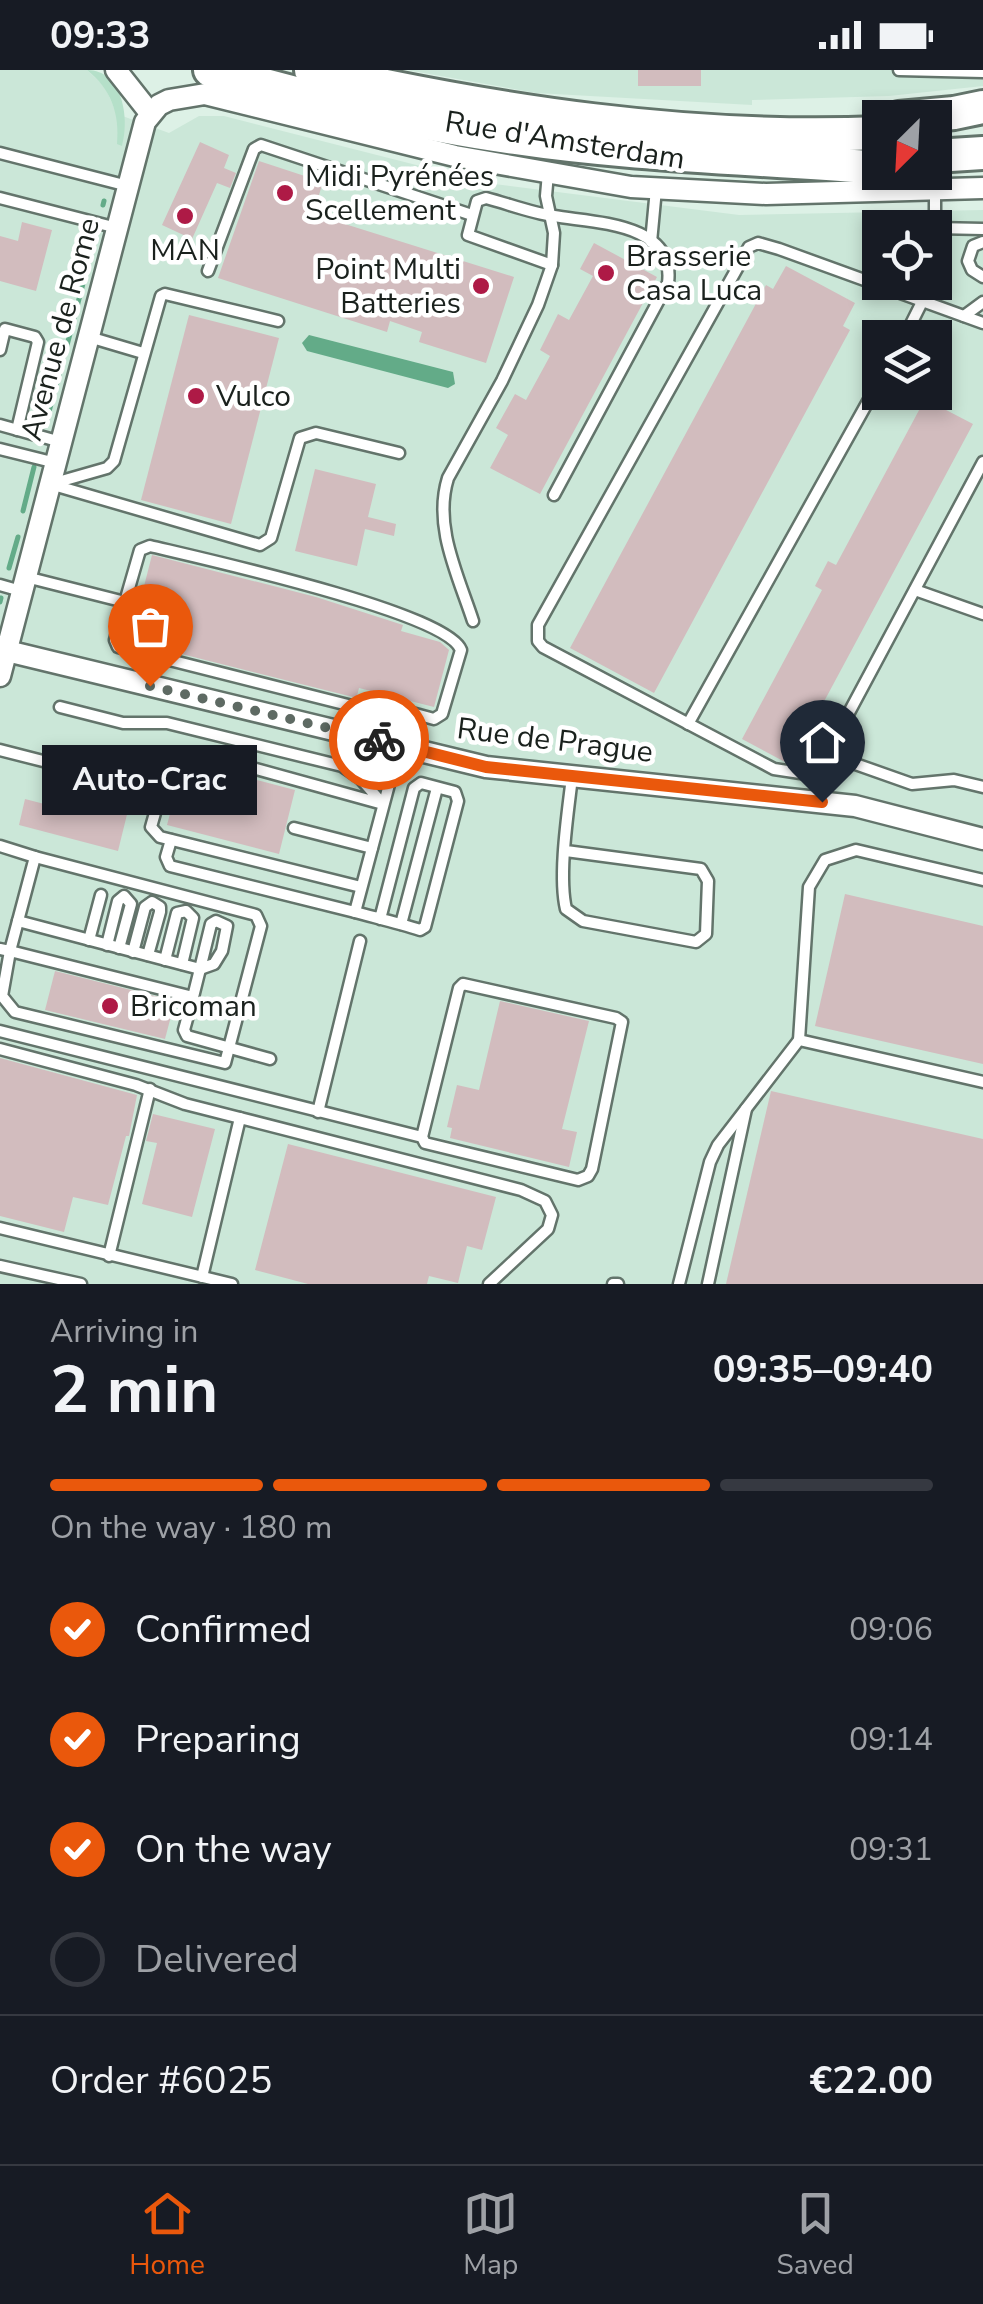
<!DOCTYPE html>
<html lang="en">
<head>
<meta charset="utf-8">
<style>
	:root { --surface:#171b24; --page:#242831; --text:#f1f3f6; --muted:#9ea1a6; --line:#363941; --accent:#ea580c }
	body { margin:0; font-family:"Nunito Sans",sans-serif; background:var(--page); color:var(--text); height:100vh; display:flex; flex-direction:column; font-size:38px; white-space:nowrap }
	* { box-sizing:border-box; margin:0 }
	p { font-size:32px; color:var(--muted) }
	.icon { flex:none; width:55px; height:55px; fill:none; stroke:currentColor; stroke-width:2; stroke-linecap:round; stroke-linejoin:round }
	.map { position:relative; height:1214px; overflow:hidden }
	.drawer { display:flex; flex-direction:column; background:var(--surface); flex:1 }
	.drawer>* { flex:none }
	.needle { width:65px; rotate:204deg }
	.tools { position:absolute; left:862px; top:30px; display:grid; gap:20px }
	.tools a { display:grid; place-items:center; width:90px; height:90px; border-radius:0px; background:var(--surface); box-shadow:0 5px 15px #0003; font-size:50px }
	.pin { position:absolute; display:grid; place-items:center; width:85px; height:85px; color:#fff; margin:-102px -42px; border-radius:50% 50% 50% 0; rotate:-45deg; box-shadow:0 0 10px #0007 }
	.pin .icon { rotate:45deg }
	.courier { position:absolute; display:grid; place-items:center; width:100px; height:100px; margin:-50px; border:8px solid #ea580c; border-radius:50%; background:#fff; color:#222; box-shadow:0 2px 12px #0007 }
	.bubble { position:absolute; height:70px; border-radius:0px; background:var(--surface); box-shadow:0 5px 15px #0003; font-size:32px; font-weight:700; line-height:70px; text-align:center }
	.summary em { font-style:normal; font-weight:700 }
	.summary div { display:flex; flex-direction:column-reverse }
	.summary { display:flex; align-items:center; justify-content:space-between; height:170px; padding:0 50px }
	h1 { font-size:65px; font-weight:700; line-height:75px }
	.bar { display:grid; grid-template-columns:repeat(4,1fr); gap:15px 10px; align-content:center; height:120px; padding:0 50px }
	.bar i { height:12px; border-radius:8px; background:var(--line) }
	.bar .selected { background:var(--accent) }
	.bar p { grid-column:span 4 }
	.line { display:flex; align-items:center; gap:25px; padding:0 50px; border-top:2px solid var(--line) }
	.line div { flex:1 }
	ol { padding:0 50px; list-style:none }
	li { display:flex; align-items:center; gap:30px; height:110px }
	li p { margin-inline-start:auto }
	li .icon { padding:10px; border-radius:50%; background:var(--accent); color:#fff; stroke-width:4 }
	li:last-child { color:var(--muted) }
	li i { width:55px; height:55px; border:5px solid var(--line); border-radius:50% }
	.status { display:flex; justify-content:space-between; align-items:center; height:70px; padding:0 50px; background:var(--surface); direction:ltr }
	.status svg { height:28px; fill:currentColor }
	.tab-bar { display:flex; justify-content:space-around; align-items:center; height:140px; border-top:2px solid var(--line); background:var(--surface); font-size:28px; color:var(--muted) }
	.tab-bar a { display:grid; justify-items:center; gap:5px }
	.tab-bar .selected { color:var(--accent) }
	.map>svg:first-child { display:block }
	.built { fill:#cbe7d8; fill-rule:evenodd }
	.green { fill:#b5e0c9 }
	.water { fill:#63ab88 }
	.lines { fill:none; stroke-linecap:round; stroke-linejoin:round }
	.stream { stroke:#63ab88; stroke-width:5 }
	.building { fill:#d2bcbe }
	.service-casing { stroke:#63746b; stroke-width:15 }
	.minor-casing { stroke:#63746b; stroke-width:25 }
	.trunk-casing { stroke:#63746b; stroke-width:38 }
	.service { stroke:#fff; stroke-width:10 }
	.minor { stroke:#fff; stroke-width:20 }
	.trunk { stroke:#fff; stroke-width:32 }
	.done { stroke:#5e6a63; stroke-width:10; stroke-dasharray:0 18 }
	.route { stroke:#ea580c; stroke-width:12 }
	.poi-dot { fill:#ae1a46; stroke:#fff; stroke-width:4 }
	.labels { text-anchor:middle; stroke-width:9; stroke-linejoin:round; paint-order:stroke }
	.street-label { font-size:30px; fill:#1a211d; stroke:#fff }
	.poi-label { font-size:30px; fill:#1a211d; stroke:#fff; text-anchor:start }
</style>
</head>
<body>
<div class="status"><b>09:33</b><svg viewBox="0 0 49 12"><path d="M0 12V9h3v3zM5 12V6h3v6zM10 12V3h3v9zM15 12V0h3v12zM26 1h20v11H26zM47 4h2v5h-2z"/></svg></div>
<div class="map">
<svg width="983" height="1214" viewBox="0 0 983 1214">
	<rect width="100%" height="100%" fill="#ddf1e6"/>
	<g class="built">
		<path d="M0,0H87L105,17L117,44L169,63L199,46H224L487,113L739,145L983,140V1214H0ZM880,158H935V212H880ZM880,268H935V322H880Z"/>
		<polygon points="407,0 983,0 983,16 889,26 752,30 752,35 536,23"/>
	</g>
	<path class="green" d="M87,0C123,0 130,49 122,76L117,74C120,44 111,19 87,0Z"/>
	<polygon class="water" points="309,265 453,302 455,314 448,318 307,281 302,273"/>
	<g class="lines">
		<g class="stream">
			<polyline points="103,135 104,131"/>
			<polyline points="65,283 94,171"/>
			<polyline points="45,356 62,294"/>
			<polyline points="23,441 34,397"/>
			<polyline points="9,498 18,467"/>
			<polyline points="0,532 1,528"/>
		</g>
	</g>
	<g class="building">
		<rect x="638" y="0" width="63" height="16"/>
		<polygon points="200,72 229,85 224,98 236,103 230,118 217,113 192,169 162,155"/>
		<polygon points="259,91 323,112 313,144 514,207 486,293 419,272 422,262 390,251 387,262 218,208"/>
		<polygon points="22,152 52,160 36,221 0,211 0,166 18,171"/>
		<polygon points="594,173 657,207 540,424 490,398 508,365 496,358 515,324 526,330 550,286 540,280 558,244 569,250 593,206 580,199"/>
		<polygon points="786,196 855,233 843,256 850,260 654,623 570,578 766,215 773,219"/>
		<polygon points="189,245 279,268 231,454 141,430"/>
		<polygon points="925,329 973,354 791,693 785,692 742,669 822,520 815,516 828,491 836,495"/>
		<polygon points="315,399 376,414 368,447 396,454 394,466 365,459 357,496 295,481"/>
		<polygon points="152,485 316,527 403,555 401,561 440,572 449,580 434,637 359,618 357,626 353,627 130,571"/>
		<polygon points="161,675 187,682 184,691 295,720 279,784 167,755 172,736 147,730"/>
		<polygon points="97,707 134,716 118,781 19,755 25,729 87,745"/>
		<polygon points="845,824 983,856 983,994 815,956"/>
		<polygon points="55,901 175,931 165,969 45,940"/>
		<polygon points="500,931 589,951 562,1059 577,1062 569,1097 450,1068 452,1058 447,1057 457,1015 479,1020"/>
		<polygon points="0,988 137,1025 129,1066 126,1066 108,1135 73,1127 64,1162 0,1146"/>
		<polygon points="771,1021 983,1069 983,1214 726,1214"/>
		<polygon points="153,1044 215,1059 192,1147 142,1134 157,1073 146,1071"/>
		<polygon points="288,1074 496,1127 482,1180 467,1176 458,1213 429,1206 427,1214 308,1214 255,1200"/>
	</g>
	<g class="lines">
		<g class="service-casing">
			<g id="service">
				<polyline points="899,0 983,2"/>
				<polyline points="0,83 128,116"/>
				<polyline points="935,120 935,179"/>
				<polyline points="0,128 117,158"/>
				<polyline points="935,158 983,159"/>
				<polyline points="651,172 656,119"/>
				<polyline points="983,172 973,176 968,191 972,200 983,207"/>
				<path d="M552,195L468,165L477,131L486,128C509,134 531,143 554,146C593,153 676,152 668,213L554,425"/>
				<polyline points="208,201 254,79 261,75 472,145"/>
				<polyline points="964,246 983,232"/>
				<polyline points="983,253 779,179 758,173 749,177 538,555 538,571 543,577 774,699 807,704 822,693 983,392"/>
				<polyline points="89,267 143,283"/>
				<polyline points="904,268 932,212"/>
				<polyline points="0,280 5,259 35,267 38,272 17,360"/>
				<polyline points="0,355 61,372"/>
				<polyline points="0,379 56,393"/>
				<polyline points="50,414 260,475 271,468 300,368 316,363 399,383"/>
				<polyline points="51,414 107,398 114,391 161,226 165,224 278,251"/>
				<path d="M26,507L125,532L140,480L150,476C200,488 446,542 461,580L442,644L434,649L375,633L352,636L118,577L115,570L125,532"/>
				<polyline points="0,515 21,521"/>
				<polyline points="915,520 983,544"/>
				<path d="M473,551C458,505 433,456 448,408L502,311L538,235L552,195L554,163L546,126L548,103"/>
				<polyline points="60,637 123,653 167,653 342,696 360,708 383,734 198,683"/>
				<polyline points="688,654 880,310"/>
				<polyline points="0,680 43,691 82,683 121,691"/>
				<polyline points="827,684 912,714 954,710 983,717"/>
				<polyline points="155,743 151,757 160,767 361,817"/>
				<polyline points="294,758 372,778"/>
				<polyline points="171,770 166,787 170,796 355,842 399,677"/>
				<polyline points="0,776 35,787 10,881 0,879"/>
				<path d="M566,781L701,799L708,811L706,864L696,872L583,851L566,839C558,805 568,742 572,707"/>
				<path d="M355,842C377,848 399,853 420,860L425,857L458,731L455,722L421,713L414,718L380,849"/>
				<polyline points="18,851 200,899 193,927 10,881 2,926 15,942 225,993 261,856 256,845 35,787"/>
				<polygon points="216,851 227,856 222,881 214,894 200,899 211,854"/>
				<polyline points="401,854 437,718"/>
				<polyline points="89,870 101,825"/>
				<polyline points="107,875 118,831 124,826 131,834 119,878"/>
				<polyline points="133,882 145,837 152,832 160,837 160,842 148,885"/>
				<polyline points="165,890 177,843 186,841 193,848 182,894"/>
				<polyline points="193,927 184,960 187,966 270,989"/>
				<polyline points="0,961 422,1067 425,1073 578,1110 588,1106 592,1099 622,952 616,948 463,914 459,918 422,1067"/>
				<polyline points="799,970 809,817 825,790 856,780 983,810"/>
				<polyline points="0,979 136,1015 185,1034 240,1048"/>
				<polyline points="318,1042 360,871"/>
				<polyline points="0,1158 232,1214"/>
				<polyline points="109,1186 150,1019"/>
				<polyline points="0,1196 81,1214"/>
				<polyline points="202,1207 240,1048 521,1120 545,1131 552,1145 548,1159 489,1214"/>
				<polyline points="613,1214 618,1214"/>
				<polyline points="679,1214 710,1092 718,1075 799,970 983,1012"/>
				<polyline points="708,1214 746,1039"/>
			</g>
		</g>
		<g class="minor-casing">
			<g id="minor">
				<polyline points="116,0 150,43"/>
				<polyline points="7,581 486,697 855,736 983,769"/>
				<polyline points="0,606 145,52 159,35 169,30 205,24 455,86 631,117 766,124 983,118"/>
			</g>
		</g>
		<g class="trunk-casing">
			<g id="trunk">
				<path d="M210,0C310,28 412,54 515,68C636,86 759,88 880,98"/>
				<path d="M311,0C498,42 688,71 880,63"/>
				<polyline points="899,48 954,43 983,37"/>
				<polyline points="935,86 983,83"/>
			</g>
		</g>
		<use href="#service" class="service"/>
		<use href="#minor" class="minor"/>
		<use href="#trunk" class="trunk"/>
	</g>
	<g class="lines">
		<polyline class="done" points="150,616 379,670"/>
		<polyline class="route" points="379,670 486,697 822,732"/>
	</g>
	<g class="poi-dot">
		<circle cx="285" cy="123" r="10"/>
		<circle cx="185" cy="146" r="10"/>
		<circle cx="606" cy="203" r="10"/>
		<circle cx="481" cy="216" r="10"/>
		<circle cx="196" cy="326" r="10"/>
		<circle cx="110" cy="936" r="10"/>
	</g>
	<g class="labels">
		<g class="street-label">
			<text transform="translate(565 70) rotate(9)" y="10">Rue d'Amsterdam</text>
			<text transform="translate(60 259) rotate(-75)" y="10">Avenue de Rome</text>
			<text transform="translate(555 670) rotate(7)" y="10">Rue de Prague</text>
		</g>
		<g class="poi-label">
			<text x="305" y="116">Midi Pyrénées<tspan x="305" dy="34">Scellement</tspan></text>
			<text x="185" y="190" text-anchor="middle">MAN</text>
			<text x="626" y="196">Brasserie<tspan x="626" dy="34">Casa Luca</tspan></text>
			<text x="461" y="209" text-anchor="end">Point Multi<tspan x="461" dy="34">Batteries</tspan></text>
			<text x="216" y="336">Vulco</text>
			<text x="130" y="946">Bricoman</text>
		</g>
	</g>
</svg>
<div class="tools">
<a><svg class="needle" viewBox="-14 -14 28 28"><path d="M0-13l5 13h-10z" fill="#e53935"/><path d="M0 13l5-13h-10z" fill="#9ea1a6"/></svg></a>
<a><svg class="icon" aria-label="locate" viewBox="0 0 24 24"><circle cx="12" cy="12" r="6"/><path d="M12 2v4M12 18v4M2 12h4M18 12h4"/></svg></a>
<a><svg class="icon" aria-label="layers" viewBox="0 0 24 24"><path d="M12 4l9 5-9 5-9-5zM3 14l9 5 9-5"/></svg></a>
</div>
<div class="pin" style="left:150px;top:616px;background:#ea580c"><svg class="icon" aria-label="bag" viewBox="0 0 24 24"><path d="M5 8h14l-1 12H6zM9 8a3 3 0 0 1 6 0"/></svg></div>
<div class="pin" style="left:822px;top:732px;background:#1f2937"><svg class="icon" aria-label="home" viewBox="0 0 24 24"><path d="M3 11l9-7 9 7M6 9v11h12V9"/></svg></div>
<div class="courier" style="left:379px;top:670px"><svg class="icon" aria-label="bike" viewBox="0 0 24 24"><circle cx="6" cy="16" r="4"/><circle cx="18" cy="16" r="4"/><path d="M6 16l4-8h5l3 8M10 8l3 8H6M13 5h3"/></svg></div>
<div class="bubble" style="left:42px;top:675px;width:215px">Auto-Crac</div>
</div>
<section class="drawer">
<div class="summary"><div><h1>2 min</h1><p>Arriving in</p></div><em>09:35–09:40</em></div>
<div class="bar"><i class="selected"></i><i class="selected"></i><i class="selected"></i><i></i><p>On the way · 180 m</p></div>
<ol>
<li><svg class="icon" aria-label="check" viewBox="0 0 24 24"><path d="M5 12l5 5 9-10"/></svg>Confirmed<p>09:06</p></li>
<li><svg class="icon" aria-label="check" viewBox="0 0 24 24"><path d="M5 12l5 5 9-10"/></svg>Preparing<p>09:14</p></li>
<li><svg class="icon" aria-label="check" viewBox="0 0 24 24"><path d="M5 12l5 5 9-10"/></svg>On the way<p>09:31</p></li>
<li><i></i>Delivered</li>
</ol>
<div class="line" style="height:130px"><div>Order #6025</div><b>€22.00</b></div>
</section>
<nav class="tab-bar">
<a class="selected"><svg class="icon" aria-label="home" viewBox="0 0 24 24"><path d="M3 11l9-7 9 7M6 9v11h12V9"/></svg>Home</a>
<a><svg class="icon" aria-label="map" viewBox="0 0 24 24"><path d="M3 6l6-2 6 2 6-2v14l-6 2-6-2-6 2zM9 4v14M15 6v14"/></svg>Map</a>
<a><svg class="icon" aria-label="saved" viewBox="0 0 24 24"><path d="M7 4h10v16l-5-4-5 4z"/></svg>Saved</a>
</nav>
</body>
</html>
